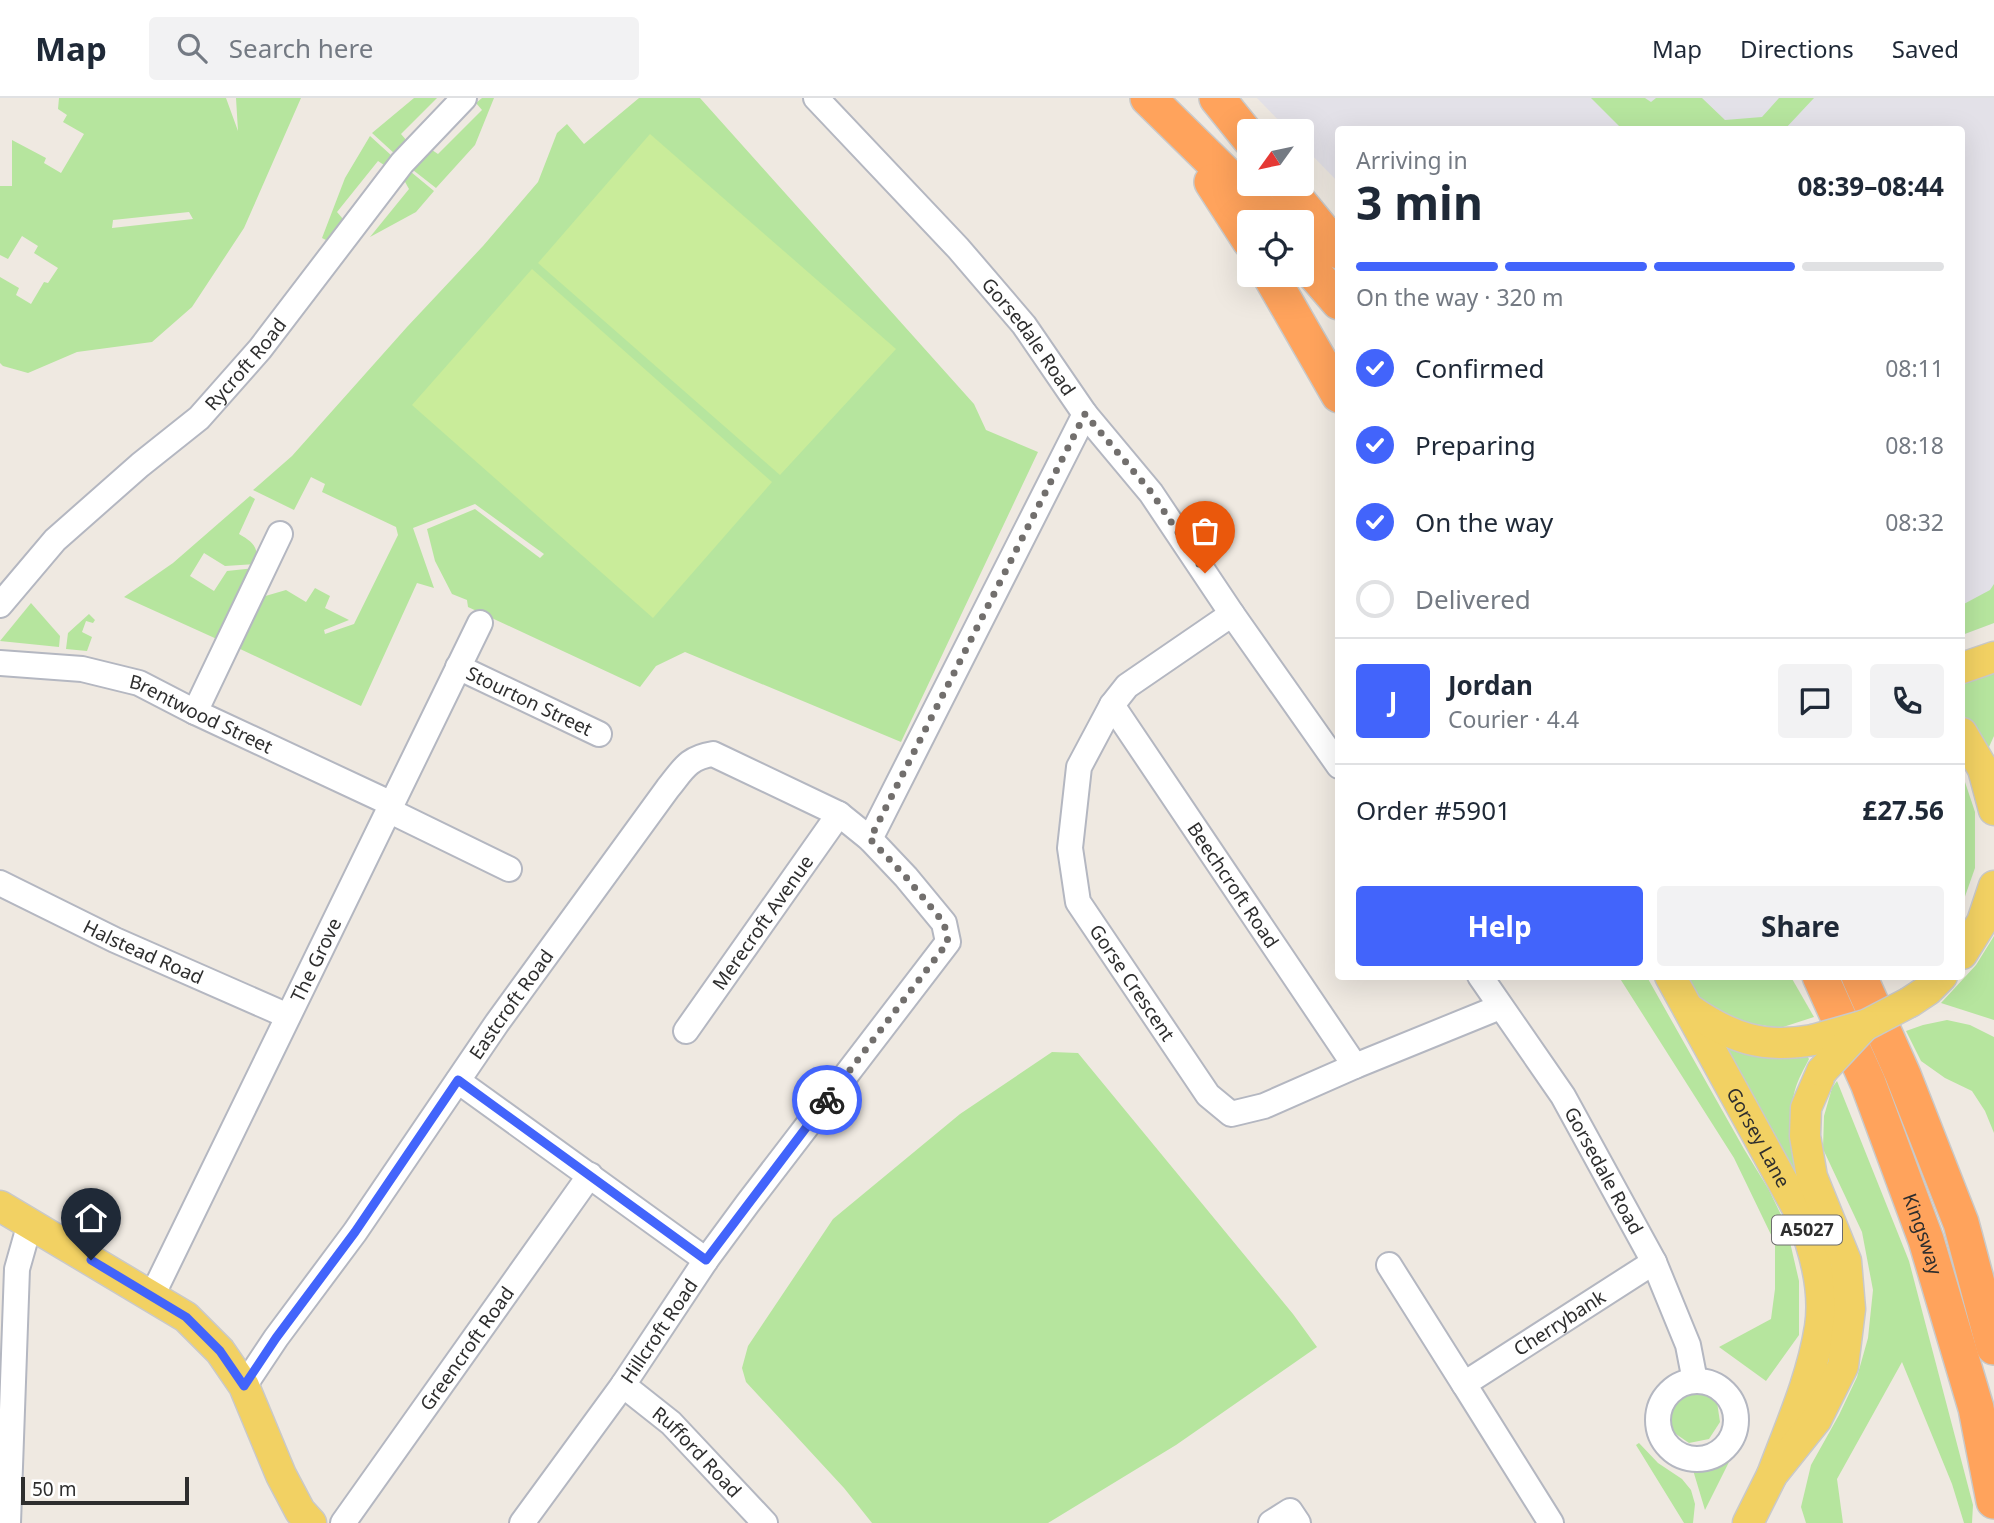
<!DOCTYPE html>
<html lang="en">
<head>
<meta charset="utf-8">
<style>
	:root { --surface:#fff; --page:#f2f2f3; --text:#1f2937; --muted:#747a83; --line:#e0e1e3; --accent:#4264fb }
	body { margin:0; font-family:"Noto Sans",sans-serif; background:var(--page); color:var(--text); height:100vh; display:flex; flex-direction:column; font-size:26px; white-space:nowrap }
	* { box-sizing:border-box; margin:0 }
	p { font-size:23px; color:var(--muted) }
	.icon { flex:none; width:38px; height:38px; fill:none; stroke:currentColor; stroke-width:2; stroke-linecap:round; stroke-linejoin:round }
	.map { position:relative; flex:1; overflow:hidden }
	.sheet { position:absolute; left:1335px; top:28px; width:630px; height:854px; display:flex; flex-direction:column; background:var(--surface); border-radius:7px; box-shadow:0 7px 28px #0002 }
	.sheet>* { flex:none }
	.needle { width:46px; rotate:237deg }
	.fabs { position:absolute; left:1237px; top:21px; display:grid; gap:14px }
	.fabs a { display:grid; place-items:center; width:77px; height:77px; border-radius:7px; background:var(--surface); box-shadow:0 7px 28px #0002; font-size:35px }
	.scale { position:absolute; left:21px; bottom:18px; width:168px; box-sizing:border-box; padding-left:7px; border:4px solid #2e2e2e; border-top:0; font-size:19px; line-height:24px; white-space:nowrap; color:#2e2e2e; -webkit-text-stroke:5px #fff; paint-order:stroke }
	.pin { position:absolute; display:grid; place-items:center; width:60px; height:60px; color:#fff; margin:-72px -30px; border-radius:50% 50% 50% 0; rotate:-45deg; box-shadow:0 0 7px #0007 }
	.pin .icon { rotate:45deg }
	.courier { position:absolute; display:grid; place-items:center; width:70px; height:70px; margin:-35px; border:5px solid #4264fb; border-radius:50%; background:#fff; color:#222; box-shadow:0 2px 9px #0007 }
	.overview em { font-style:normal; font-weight:700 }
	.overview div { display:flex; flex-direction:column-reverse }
	.overview { display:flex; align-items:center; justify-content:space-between; height:119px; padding:0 21px }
	h1 { font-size:46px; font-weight:700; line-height:52px }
	.bar { display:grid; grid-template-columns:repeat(4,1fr); gap:10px 7px; align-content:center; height:84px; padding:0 21px }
	.bar i { height:9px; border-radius:5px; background:var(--line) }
	.bar .on { background:var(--accent) }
	.bar p { grid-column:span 4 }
	.line { display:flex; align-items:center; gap:18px; padding:0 21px; border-top:2px solid var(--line) }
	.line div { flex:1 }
	.round { display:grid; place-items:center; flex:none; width:74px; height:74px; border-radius:7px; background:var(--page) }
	ol { padding:0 21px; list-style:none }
	li { display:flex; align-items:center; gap:21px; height:77px }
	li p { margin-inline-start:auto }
	li .icon { padding:7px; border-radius:50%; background:var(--accent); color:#fff; stroke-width:4 }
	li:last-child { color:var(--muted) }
	li i { width:38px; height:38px; border:4px solid var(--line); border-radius:50% }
	.button { display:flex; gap:14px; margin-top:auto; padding:14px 21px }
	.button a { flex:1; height:80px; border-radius:7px; background:var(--accent); color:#fff; font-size:28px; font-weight:700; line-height:80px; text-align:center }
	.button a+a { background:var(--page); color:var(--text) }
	header { display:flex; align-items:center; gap:42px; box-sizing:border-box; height:98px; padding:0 35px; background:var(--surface); border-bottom:2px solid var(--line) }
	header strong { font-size:33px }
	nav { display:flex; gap:38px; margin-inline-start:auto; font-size:24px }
	.search { width:490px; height:63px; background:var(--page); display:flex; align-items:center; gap:18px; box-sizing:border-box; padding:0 24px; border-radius:7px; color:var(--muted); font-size:26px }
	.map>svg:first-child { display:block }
	.industrial { fill:#e3e1e8 }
	.green { fill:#b6e59e; fill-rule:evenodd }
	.pitch { fill:#c9ec9a }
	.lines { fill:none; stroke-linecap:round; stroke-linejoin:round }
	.minor-casing { stroke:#b4b7c1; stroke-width:28 }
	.major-casing { stroke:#c9c9c9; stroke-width:33 }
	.highway-casing { stroke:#c9c9c9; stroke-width:38 }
	.minor { stroke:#fff; stroke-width:24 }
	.major { stroke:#f2d163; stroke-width:30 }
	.highway { stroke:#ffa35c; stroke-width:35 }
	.major-bridge-casing { stroke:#c9c9c9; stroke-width:33; stroke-linecap:butt }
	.major-bridge { stroke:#f2d163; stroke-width:30 }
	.done { stroke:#726f6d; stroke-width:7; stroke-dasharray:0 12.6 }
	.route { stroke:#4264fb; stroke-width:9 }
	.labels { text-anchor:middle; stroke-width:7; stroke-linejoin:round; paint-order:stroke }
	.shield { fill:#fff; stroke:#6d6d6d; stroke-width:2 }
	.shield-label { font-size:18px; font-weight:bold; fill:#2e2e2e }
	.street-label { font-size:19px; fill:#2e2e2e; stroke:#fff }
</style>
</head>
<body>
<header>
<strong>Map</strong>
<div class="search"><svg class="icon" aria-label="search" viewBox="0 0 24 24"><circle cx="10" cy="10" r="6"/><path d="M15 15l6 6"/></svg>Search here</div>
<nav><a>Map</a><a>Directions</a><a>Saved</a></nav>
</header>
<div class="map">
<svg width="1994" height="1425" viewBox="0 0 1994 1425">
	<rect width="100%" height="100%" fill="#efe9e1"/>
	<polygon class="industrial" points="1257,0 1994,0 1994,525 1962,537 1962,32 1339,32 1339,85 1302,47 1302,33 1289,33"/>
	<g class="green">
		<path d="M59,0H226L238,33L236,0H301L244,130L192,209L152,244L77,254L28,275L3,268L0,265V179L19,190L16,197L31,206L44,184L48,185L58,170L34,155L38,148L22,138L8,161L0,157V88H12V42L46,60L44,65L61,75L84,36L63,24L67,17L58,11ZM189,114L193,121L112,130L113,122Z"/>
		<polygon points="414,0 437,0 401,36 407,43 395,56 372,35"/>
		<polygon points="482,0 494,0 475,47 436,90 413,72 432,52 438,56 482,12 476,5"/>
		<polygon points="639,0 700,0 974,306 986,332 1038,354 901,644 685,554 656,568 640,589 468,509 467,502 452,496 435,463 427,431 475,411 540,460 544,456 475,406 413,430 434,490 417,485 361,608 238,550 262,499 286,492 306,504 315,490 330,498 325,510 349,522 324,532 325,536 354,526 398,437 396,429 322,394 325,386 311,379 294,412 253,392 292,358 407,229 483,148 538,84 557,35 567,26 584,46"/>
		<polygon points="1591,0 1645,0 1651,4 1656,0 1702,0 1725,22 1762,19 1779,0 1814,0 1785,31 1623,32"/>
		<polygon points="370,38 392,58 384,67 378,63 337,114 343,121 326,142 322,140 345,80"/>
		<polygon points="411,74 434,93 416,114 370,139 409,91 404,82"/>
		<path d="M250,398L255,401L239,436C253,444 259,449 256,466L225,468L204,455L190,478L214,493L227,473L255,470L219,542L124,499L173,465Z"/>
		<polygon points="1994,486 1994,525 1962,537 1962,507 1990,492"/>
		<polygon points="31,505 60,538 59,549 0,543"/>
		<polygon points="89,516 95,522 93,525 86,523 82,534 92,539 87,553 66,551 68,535"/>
		<polygon points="1994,567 1994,638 1989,649 1985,650 1962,614 1962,576"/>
		<polygon points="1962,675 1975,714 1975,770 1962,807"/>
		<polygon points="1994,838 1994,922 1941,905 1976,867"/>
		<polygon points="1619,879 1647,879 1744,1051 1769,1092 1786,1127 1799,1183 1799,1237 1766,1283 1719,1249 1771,1221 1775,1191 1775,1145 1734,1060"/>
		<polygon points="1685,879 1791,879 1814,919 1780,930 1735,923 1695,896"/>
		<polygon points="1947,922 1970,927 1994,939 1994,1035 1985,1013 1972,993 1945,980 1921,963 1906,933 1923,927"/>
		<path d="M1718,944L1804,953L1809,961C1804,971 1798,981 1795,992C1784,1029 1796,1066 1808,1102Z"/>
		<polygon points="1052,954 1078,955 1293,1216 1317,1249 1176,1347 1048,1425 872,1425 844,1390 746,1284 742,1270 748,1248 833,1121 960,1016"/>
		<polygon points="1837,983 1909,1163 1973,1407 1972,1425 1964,1425 1952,1386 1902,1264 1837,1381 1843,1425 1806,1425 1801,1409 1811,1367 1839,1317 1857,1279 1868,1240 1873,1192 1862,1134 1823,1051 1824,1018 1832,990"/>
		<polygon points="1700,1293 1717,1304 1720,1324 1709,1341 1689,1345 1673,1334 1669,1314 1680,1297"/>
		<polygon points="1639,1345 1658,1365 1682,1381 1691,1392 1695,1406 1693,1425 1684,1425 1636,1347"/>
		<polygon points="1733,1356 1705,1412 1693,1372 1712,1369"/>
	</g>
	<g class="pitch">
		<polygon points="650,36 896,251 780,377 538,165"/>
		<polygon points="532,171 772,384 653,520 412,307"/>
	</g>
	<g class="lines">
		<g class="minor-casing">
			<g id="minor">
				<path id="s1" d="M816,0L958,150L1024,227L1085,316L1151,395L1232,516L1339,668"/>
				<path id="s2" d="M0,507L55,442L140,367L199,320L260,251L402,65L464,0"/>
				<path id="s3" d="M1232,516L1127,588L1112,607L1079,669L1070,750L1078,804L1208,997L1231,1016L1264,1008L1355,968L1500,909"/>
				<path id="s4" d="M0,565L82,571L139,585L195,614L392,706"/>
				<path id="s5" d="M458,569L599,636"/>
				<path id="s6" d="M1112,607L1355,968"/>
				<polyline points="195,614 280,436"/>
				<polyline points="388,712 509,771"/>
				<polyline points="870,741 1085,316"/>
				<path id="s7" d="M0,785L115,842L288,918"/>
				<path id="s8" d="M1480,878L1563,998L1654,1164L1688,1247L1695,1283"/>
				<path id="s9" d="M686,933L839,716"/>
				<polyline points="458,983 706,1162"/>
				<path id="s10" d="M1389,1167L1464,1286L1654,1164"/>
				<path id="s11" d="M152,1198L480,525"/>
				<circle cx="1697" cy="1322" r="39"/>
				<polyline points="1464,1286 1551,1425"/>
				<path id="s12" d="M623,1287L671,1325L765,1425"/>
				<path id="s13" d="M244,1288L276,1240L355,1134L497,925L668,690C683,672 687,660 713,656L839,716L870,741L906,779L944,825L948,844L748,1105L706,1162L623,1287L522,1425"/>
				<polyline points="8,1425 17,1171 30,1125"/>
				<path id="s14" d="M343,1425L590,1077"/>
				<polyline points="1271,1425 1290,1413 1298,1425"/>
			</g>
		</g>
		<g class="major-casing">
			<g id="major">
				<polyline points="1962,570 1994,559"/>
				<polyline points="1962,635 1983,671 1994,712"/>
				<polyline points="1962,856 1982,824 1994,788"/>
				<path id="s15" d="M1670,878L1800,1115C1814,1150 1826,1191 1820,1229C1812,1280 1790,1329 1772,1377"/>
				<polyline points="1910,904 1928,892 1942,878"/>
				<path d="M1689,911C1731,940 1763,951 1813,942"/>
				<polyline points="0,1108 186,1219 220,1253 244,1288 281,1377 300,1413 311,1425"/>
				<polyline points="1748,1425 1772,1377 1816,1322 1843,1268 1850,1211 1846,1163 1812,1079 1805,1038 1806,1010 1822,973"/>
			</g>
		</g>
		<g class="highway-casing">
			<g id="highway">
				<polyline points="1148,0 1249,99 1271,124"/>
				<polyline points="1217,0 1250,41"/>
				<polyline points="1212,84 1250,143"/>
				<polyline points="1284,86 1339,153"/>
				<polyline points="1302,161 1339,204"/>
				<polyline points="1270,177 1339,297"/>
				<path id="s16" d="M1820,878L1868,985L1926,1142L1976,1310L1994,1403"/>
				<polyline points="1859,878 1903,977 1961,1125 1994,1249"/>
			</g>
		</g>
		<use href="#minor" class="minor"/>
		<use href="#major" class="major"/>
		<use href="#highway" class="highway"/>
		<g class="major-bridge-casing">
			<g id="major-bridge">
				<polyline points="1813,942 1866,927 1910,904"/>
				<polyline points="1822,973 1865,927"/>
			</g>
		</g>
		<use href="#major-bridge" class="major-bridge"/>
	</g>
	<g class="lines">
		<polyline class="done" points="827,1002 948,844 944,825 906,779 870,741 1085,316 1152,395 1205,475"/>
		<polyline class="route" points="91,1162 186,1219 220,1253 244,1288 276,1240 355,1134 458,982 706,1162 827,1002"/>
	</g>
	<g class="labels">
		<rect class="shield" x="1772" y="1117.5" width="70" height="29" rx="5"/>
		<g class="shield-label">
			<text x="1807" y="1138">A5027</text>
		</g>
		<g class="street-label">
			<text dy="7" stroke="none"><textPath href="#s1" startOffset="320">Gorsedale Road</textPath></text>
			<text dy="7" stroke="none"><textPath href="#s2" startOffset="345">Rycroft Road</textPath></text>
			<text dy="7" stroke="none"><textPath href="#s5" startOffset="79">Stourton Street</textPath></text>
			<text dy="7" stroke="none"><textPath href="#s4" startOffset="210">Brentwood Street</textPath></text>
			<text dy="7" stroke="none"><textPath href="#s6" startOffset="217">Beechcroft Road</textPath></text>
			<text dy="7" stroke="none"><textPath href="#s9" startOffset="133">Merecroft Avenue</textPath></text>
			<text dy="7" stroke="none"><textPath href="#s7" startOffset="159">Halstead Road</textPath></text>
			<text dy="7" stroke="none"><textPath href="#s11" startOffset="374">The Grove</textPath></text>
			<text dy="7" stroke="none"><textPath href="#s3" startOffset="455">Gorse Crescent</textPath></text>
			<text dy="7" stroke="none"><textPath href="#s13" startOffset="466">Eastcroft Road</textPath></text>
			<text dy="7" stroke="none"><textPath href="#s15" startOffset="184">Gorsey Lane</textPath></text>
			<text dy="7" stroke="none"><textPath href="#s8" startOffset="231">Gorsedale Road</textPath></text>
			<text dy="7" stroke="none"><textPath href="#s16" startOffset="278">Kingsway</textPath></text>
			<text dy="7" stroke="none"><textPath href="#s10" startOffset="254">Cherrybank</textPath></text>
			<text transform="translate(659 1233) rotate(-56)" y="7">Hillcroft Road</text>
			<text dy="7" stroke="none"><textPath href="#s14" startOffset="214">Greencroft Road</textPath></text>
			<text dy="7" stroke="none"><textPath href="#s12" startOffset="100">Rufford Road</textPath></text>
		</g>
	</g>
</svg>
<div class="fabs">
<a><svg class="needle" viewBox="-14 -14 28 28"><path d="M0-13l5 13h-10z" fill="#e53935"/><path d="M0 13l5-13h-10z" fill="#747a83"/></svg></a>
<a><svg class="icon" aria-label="locate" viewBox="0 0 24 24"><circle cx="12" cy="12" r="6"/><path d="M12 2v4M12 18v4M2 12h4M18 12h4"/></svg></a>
</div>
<div class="scale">50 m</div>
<div class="pin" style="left:1205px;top:475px;background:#ea580c"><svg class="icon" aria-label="bag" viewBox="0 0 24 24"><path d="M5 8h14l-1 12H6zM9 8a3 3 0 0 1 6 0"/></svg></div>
<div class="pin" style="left:91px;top:1162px;background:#1f2937"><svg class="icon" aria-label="home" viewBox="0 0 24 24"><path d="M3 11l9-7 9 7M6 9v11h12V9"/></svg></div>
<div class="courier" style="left:827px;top:1002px"><svg class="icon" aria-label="bike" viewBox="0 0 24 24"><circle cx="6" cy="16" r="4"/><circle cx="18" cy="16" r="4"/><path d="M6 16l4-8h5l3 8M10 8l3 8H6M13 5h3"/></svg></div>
<section class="sheet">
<div class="overview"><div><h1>3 min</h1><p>Arriving in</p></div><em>08:39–08:44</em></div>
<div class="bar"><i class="on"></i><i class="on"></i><i class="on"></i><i></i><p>On the way · 320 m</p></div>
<ol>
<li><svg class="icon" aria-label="check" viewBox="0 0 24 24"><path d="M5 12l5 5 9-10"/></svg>Confirmed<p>08:11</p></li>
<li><svg class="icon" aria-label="check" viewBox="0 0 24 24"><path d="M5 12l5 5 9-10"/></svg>Preparing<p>08:18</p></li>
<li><svg class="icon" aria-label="check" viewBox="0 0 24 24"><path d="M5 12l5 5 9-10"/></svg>On the way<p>08:32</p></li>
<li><i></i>Delivered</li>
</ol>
<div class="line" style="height:126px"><b class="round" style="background:var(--accent);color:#fff">J</b><div><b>Jordan</b><p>Courier · 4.4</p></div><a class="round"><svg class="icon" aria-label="chat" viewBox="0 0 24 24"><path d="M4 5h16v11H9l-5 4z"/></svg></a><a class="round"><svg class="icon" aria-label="phone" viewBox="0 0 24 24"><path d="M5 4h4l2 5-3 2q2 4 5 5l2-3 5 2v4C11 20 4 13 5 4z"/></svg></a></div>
<div class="line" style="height:91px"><div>Order #5901</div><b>£27.56</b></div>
<div class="button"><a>Help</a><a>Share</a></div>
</section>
</div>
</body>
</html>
